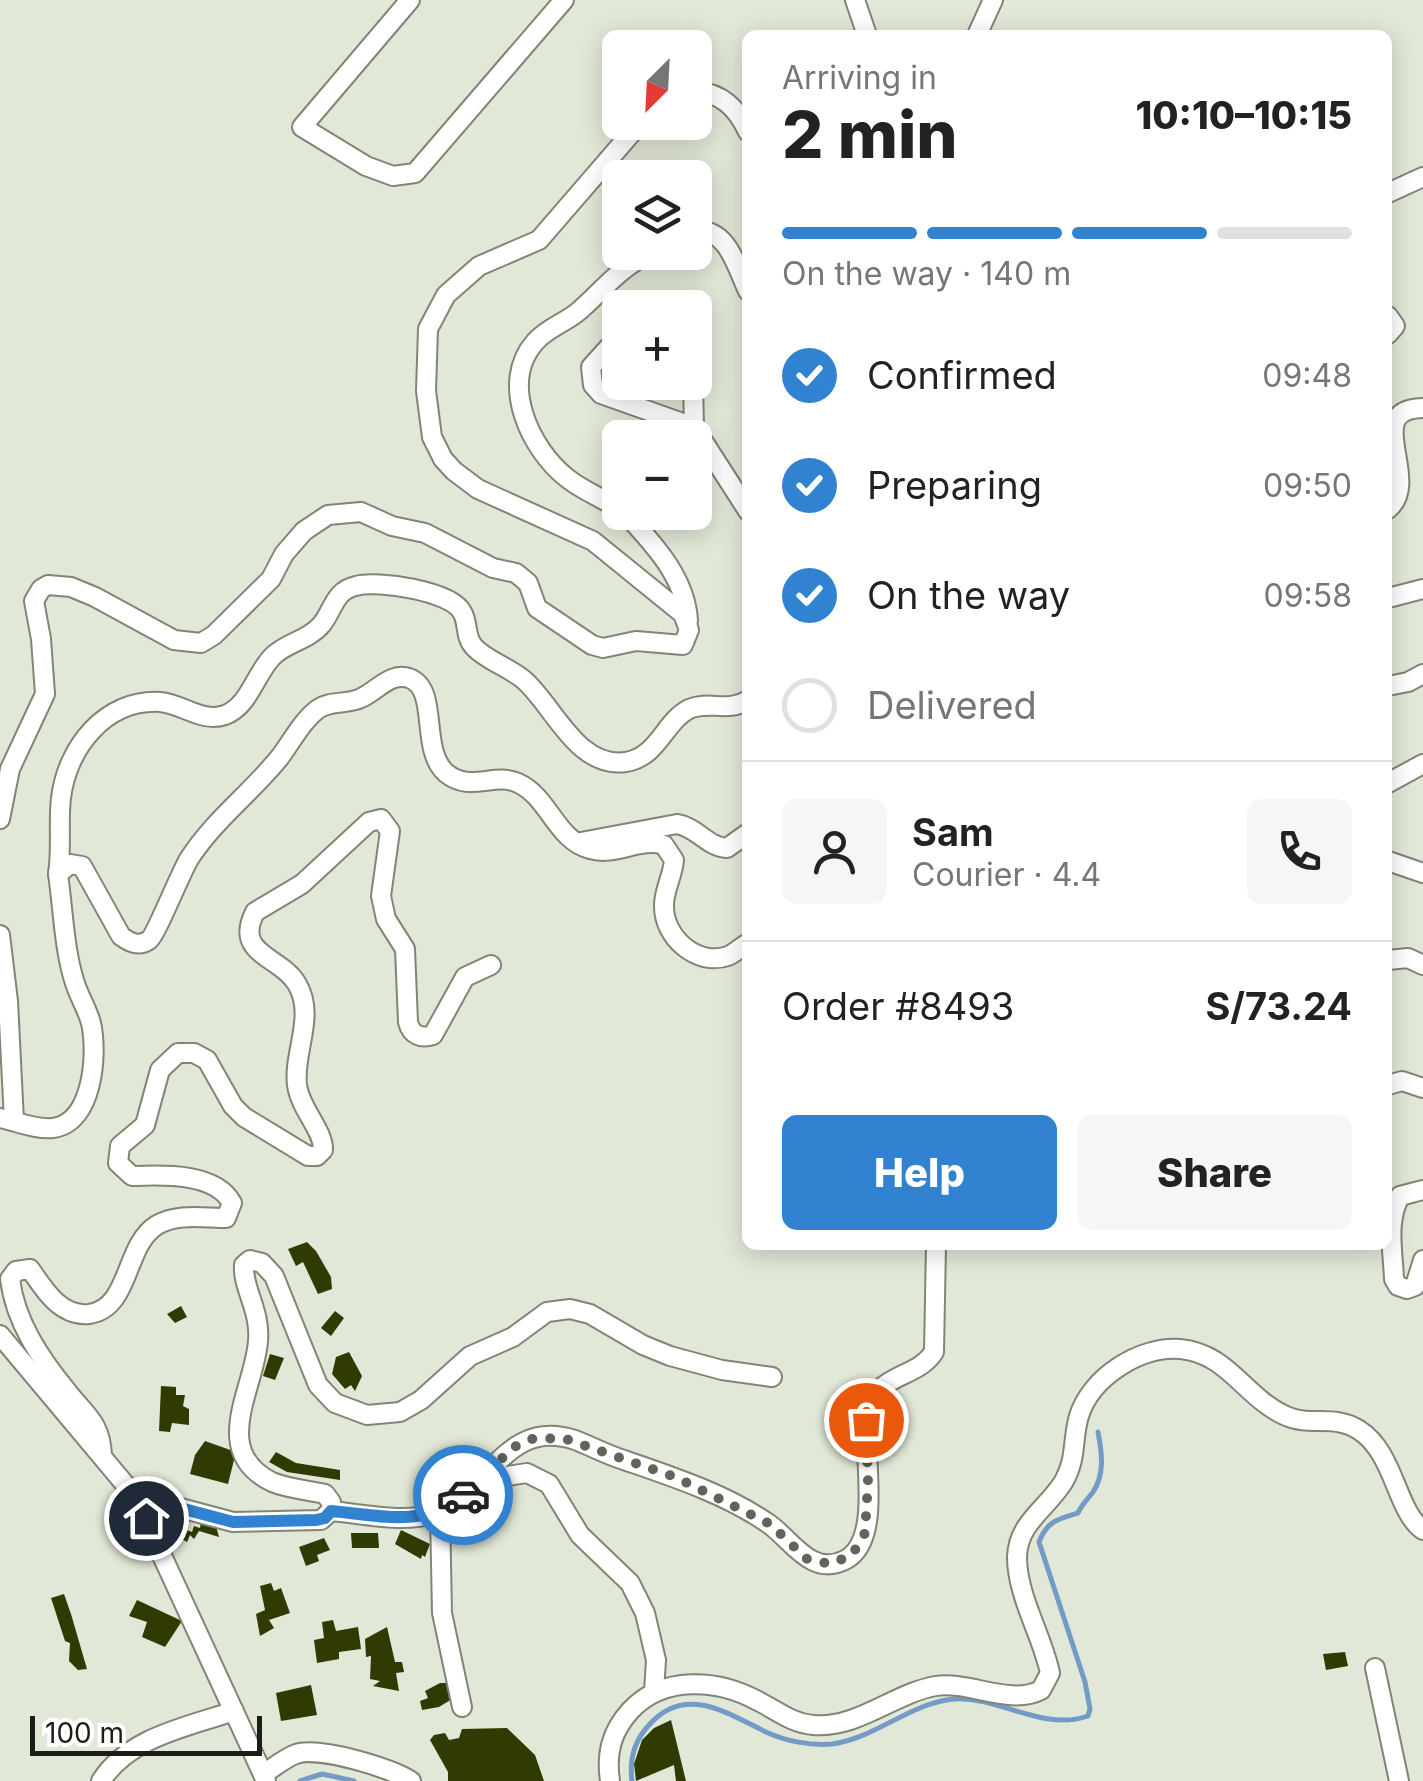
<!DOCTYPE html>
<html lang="en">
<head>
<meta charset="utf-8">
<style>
	:root { --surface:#fff; --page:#f6f6f6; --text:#222; --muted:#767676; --line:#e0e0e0; --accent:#3282d2 }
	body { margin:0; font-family:Inter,sans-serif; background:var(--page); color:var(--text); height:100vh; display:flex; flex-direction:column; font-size:38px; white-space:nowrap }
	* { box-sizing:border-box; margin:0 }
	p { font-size:32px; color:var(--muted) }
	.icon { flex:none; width:55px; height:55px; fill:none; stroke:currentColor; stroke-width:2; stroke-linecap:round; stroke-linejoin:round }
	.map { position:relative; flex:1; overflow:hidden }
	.details { position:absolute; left:742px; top:30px; width:650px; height:1220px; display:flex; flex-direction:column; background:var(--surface); border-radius:15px; box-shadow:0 5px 25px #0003 }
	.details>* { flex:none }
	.needle { width:65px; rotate:204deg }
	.buttons { position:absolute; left:602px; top:30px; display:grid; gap:20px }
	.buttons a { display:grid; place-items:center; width:110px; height:110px; border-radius:15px; background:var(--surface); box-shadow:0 5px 25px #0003; font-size:50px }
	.scale { position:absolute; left:30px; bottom:25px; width:232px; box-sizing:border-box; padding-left:10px; border:5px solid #1b1d17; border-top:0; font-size:28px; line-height:35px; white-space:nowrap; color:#1b1d17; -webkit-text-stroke:8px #fff; paint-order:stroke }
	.pin { position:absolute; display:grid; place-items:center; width:85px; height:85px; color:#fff; margin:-42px; border:5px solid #fff; border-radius:50%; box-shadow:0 2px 10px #0007 }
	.courier { position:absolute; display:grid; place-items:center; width:100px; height:100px; margin:-50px; border:8px solid #3282d2; border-radius:50%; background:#fff; color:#222; box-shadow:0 2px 12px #0007 }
	.overview em { font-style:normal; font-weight:800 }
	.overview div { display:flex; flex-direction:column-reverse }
	.overview { display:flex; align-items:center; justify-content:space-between; height:170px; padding:0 40px }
	h1 { font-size:65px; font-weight:800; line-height:75px }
	.bar { display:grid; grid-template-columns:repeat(4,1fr); gap:15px 10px; align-content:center; height:120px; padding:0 40px }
	.bar i { height:12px; border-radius:8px; background:var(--line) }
	.bar .active { background:var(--accent) }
	.bar p { grid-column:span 4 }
	.line { display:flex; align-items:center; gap:25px; padding:0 40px; border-top:2px solid var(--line) }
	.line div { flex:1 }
	.round { display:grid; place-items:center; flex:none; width:105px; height:105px; border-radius:15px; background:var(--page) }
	ol { padding:0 40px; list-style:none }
	li { display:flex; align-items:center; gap:30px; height:110px }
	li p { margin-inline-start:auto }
	li .icon { padding:10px; border-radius:50%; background:var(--accent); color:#fff; stroke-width:4 }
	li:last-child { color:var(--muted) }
	li i { width:55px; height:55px; border:5px solid var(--line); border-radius:50% }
	.primary-button { display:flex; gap:20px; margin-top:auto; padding:20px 40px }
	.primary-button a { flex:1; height:115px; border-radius:15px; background:var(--accent); color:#fff; font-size:40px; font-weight:800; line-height:115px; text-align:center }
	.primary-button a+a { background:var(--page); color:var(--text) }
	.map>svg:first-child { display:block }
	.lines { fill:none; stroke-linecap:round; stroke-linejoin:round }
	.stream { stroke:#749bc7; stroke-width:5 }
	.building { fill:#2f3b02 }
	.minor-casing { stroke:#808575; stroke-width:22 }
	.minor { stroke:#fff; stroke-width:18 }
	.done { stroke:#61645a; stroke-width:10; stroke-dasharray:0 18 }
	.route { stroke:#3282d2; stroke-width:12 }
</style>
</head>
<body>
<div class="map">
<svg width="1423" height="1781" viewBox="0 0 1423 1781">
	<rect width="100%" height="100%" fill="#e2e8d7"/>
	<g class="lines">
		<g class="stream">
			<polyline points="300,1781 322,1774 354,1781"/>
			<path d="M632,1781C629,1759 634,1741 649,1725C685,1684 727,1713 766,1732C785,1741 811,1746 832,1744C876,1738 910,1703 954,1699C999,1696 1042,1732 1088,1716L1090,1709L1085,1682L1039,1542C1047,1521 1058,1519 1078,1513C1082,1504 1087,1500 1093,1492C1105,1474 1102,1453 1098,1432"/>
		</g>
	</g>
	<g class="building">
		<polygon points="307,1242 316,1251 331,1277 332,1289 318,1294 303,1262 296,1266 288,1249"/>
		<polygon points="181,1306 187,1317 175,1323 167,1314"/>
		<polygon points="335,1311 344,1318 331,1336 321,1328"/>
		<polygon points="349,1352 362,1376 355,1391 351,1385 345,1389 332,1374 336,1357"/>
		<polygon points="270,1354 284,1358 275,1380 263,1376"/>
		<polygon points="161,1386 176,1387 176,1395 185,1395 183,1406 189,1409 189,1425 172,1423 170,1432 159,1431"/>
		<polygon points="205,1441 236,1452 228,1484 190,1474 195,1455"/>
		<polygon points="276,1452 296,1463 340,1470 340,1480 287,1472 269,1462"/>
		<polygon points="163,1479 173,1492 159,1502 150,1489"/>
		<polygon points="201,1521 216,1526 219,1537 199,1531 194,1539 190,1535 187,1542 180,1538 176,1526 192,1532 194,1526 200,1528"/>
		<polygon points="401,1530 430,1544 425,1557 422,1555 421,1559 395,1544"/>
		<polygon points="351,1533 378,1533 379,1548 352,1548"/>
		<polygon points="324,1538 330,1550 317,1555 319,1561 306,1566 299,1547"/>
		<polygon points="271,1583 274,1591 281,1588 290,1613 269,1620 274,1628 260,1636 256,1614 265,1610 260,1586"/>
		<polygon points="64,1594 71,1614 87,1669 78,1670 69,1661 70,1643 65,1641 51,1598"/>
		<polygon points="137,1600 182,1621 165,1647 142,1637 147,1622 129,1616"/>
		<polygon points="333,1620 336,1631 358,1627 361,1649 339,1652 339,1659 317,1663 314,1640 324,1638 322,1622"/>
		<polygon points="387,1627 395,1662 402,1662 404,1672 396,1673 399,1691 373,1686 380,1681 370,1679 371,1656 366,1657 365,1639"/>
		<polygon points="1345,1652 1348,1666 1326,1670 1323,1654"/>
		<polygon points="440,1683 454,1683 452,1699 439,1707 422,1710 420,1701 428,1698 425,1691"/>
		<polygon points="311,1685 317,1715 281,1721 276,1693"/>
		<polygon points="671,1720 686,1781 676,1781 674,1765 636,1781 634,1764 642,1740 654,1728"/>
		<polygon points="507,1728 535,1755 544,1781 448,1781 448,1772 430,1740 434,1735 445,1733 449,1740 459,1738 462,1729"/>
	</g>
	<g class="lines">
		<g class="minor-casing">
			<g id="minor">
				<polyline points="410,0 302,127 366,166 393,176 415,173 564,0"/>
				<polyline points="855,0 867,35"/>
				<polyline points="977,35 993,0"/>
				<path d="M695,91C722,93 737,108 748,132"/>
				<polyline points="1388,193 1423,177"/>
				<path d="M695,231C728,228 736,266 748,291"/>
				<polyline points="646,308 667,301 683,308"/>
				<polyline points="1388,316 1395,326 1388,334"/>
				<polyline points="620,335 591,367 593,385 601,394 694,427 693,382"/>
				<polyline points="694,427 748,511"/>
				<path d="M1388,509C1423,480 1360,409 1423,408"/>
				<path d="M620,510C603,498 583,491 567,478C530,449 499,383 535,342C547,328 565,323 579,311C606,287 617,270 651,252"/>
				<path d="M624,512C653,543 686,578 688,621"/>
				<polyline points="1388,598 1423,589"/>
				<polyline points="1388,686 1408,682 1423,674"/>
				<polyline points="1388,783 1423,764"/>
				<polyline points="0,819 10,769 45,694 41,639 34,601 41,589 48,585 71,587 95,597 174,640 201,643 214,635 271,579 284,554 304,531 328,515 361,512 392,526 425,533 493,568 516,573 528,583 537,608 592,645 603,648 636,641 683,645 689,630 683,614 593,541 478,489 454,471 443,459 432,437 426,391 428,329 446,295 479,266 539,240 641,122"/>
				<path d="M581,842L677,824C697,827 707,847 727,848L748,833"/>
				<polyline points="1388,861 1423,873"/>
				<path d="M58,874C62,848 58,824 61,798C67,748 105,699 160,702C183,704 202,723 225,715C249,706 255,675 272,657C286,642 308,641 322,624C333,610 335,590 356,586C378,580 451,591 462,612C469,623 464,636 474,647C487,661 509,667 524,680C554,706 577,769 626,762C658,757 664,722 689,709C709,700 728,713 748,700"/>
				<polyline points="0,935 8,1001 14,1121"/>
				<polyline points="1388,960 1408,958 1423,965"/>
				<polyline points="1388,1085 1402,1081 1423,1088"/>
				<path d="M0,1118C16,1121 36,1130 53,1128C93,1123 98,1054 91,1023C87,1008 78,995 74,980C64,948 63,908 58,874L70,864L82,866L121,936C130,943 139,947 149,940C156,935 180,874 189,859C214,820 251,793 280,757C292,741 302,721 318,709C331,700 347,705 361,698C377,691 390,672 409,678C440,689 419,749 446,773C470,793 494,772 518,783C549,797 556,840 590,849C615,857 640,837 664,845L674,860C673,875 664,890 664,905C663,937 697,967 728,956C735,953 741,947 748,943"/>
				<path d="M1423,1190L1400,1196C1386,1222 1393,1251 1394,1279L1398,1286L1407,1289L1415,1286L1423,1260"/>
				<polyline points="0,1335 134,1495 266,1781"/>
				<path d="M102,1456C101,1422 85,1415 66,1390C40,1358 15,1321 10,1279L16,1271L30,1269C44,1289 60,1317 89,1314C131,1308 124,1245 157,1225C177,1213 204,1218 226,1218L232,1203C215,1172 162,1175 132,1176L118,1163L120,1146L145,1125L160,1070L178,1053H194L207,1060L233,1106L244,1117L308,1156H317L323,1150C324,1131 300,1109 297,1085C293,1052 316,1016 297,984C281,956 233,955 255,912L302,884L369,822L381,819L390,831L381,896L386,919L405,949L408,1022C411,1035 421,1039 433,1035L465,977L491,965"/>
				<polyline points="481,1480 527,1473 549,1484 580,1535 630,1583 645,1613 656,1660 654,1692"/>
				<path d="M331,1511C364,1514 404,1524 436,1513C489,1494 504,1417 575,1440C591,1446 607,1455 624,1460C673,1477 726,1494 769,1524C792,1540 811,1577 845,1560C884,1540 862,1453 867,1417C874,1371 915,1381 934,1352L936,1245"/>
				<polyline points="440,1512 442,1613 462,1707"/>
				<path d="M146,1518L169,1505L233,1522L321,1520L331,1511V1502L325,1494C308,1490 289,1489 272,1482C209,1451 255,1388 258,1341C261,1311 242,1287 244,1265L250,1260L262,1263L274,1276L318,1385L335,1403L367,1415L400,1412L421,1400L470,1356L513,1337L547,1312L570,1309L590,1314L643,1345L670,1356L722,1370L772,1377"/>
				<polyline points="1375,1668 1399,1781"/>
				<path d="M263,1774C273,1768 285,1758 296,1754C319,1746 391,1768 411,1781"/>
				<path d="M101,1781C129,1737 187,1727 234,1711"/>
				<path d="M610,1781C606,1754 611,1732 630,1711C663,1675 718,1679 758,1701C776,1710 791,1723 813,1725C858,1729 894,1693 936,1686C970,1681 1010,1706 1041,1690L1050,1673C1042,1635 1017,1596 1017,1557C1018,1522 1048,1508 1064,1481C1077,1458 1072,1439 1079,1416C1091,1377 1140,1346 1180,1349C1228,1353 1245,1398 1286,1416C1310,1427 1335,1414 1359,1430C1395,1453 1396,1511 1423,1530"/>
			</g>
		</g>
		<use href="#minor" class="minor"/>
	</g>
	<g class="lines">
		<polyline class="done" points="463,1495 514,1447 532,1439 563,1438 675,1477 770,1524 807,1559 830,1564 852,1555 865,1533 868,1482 866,1420"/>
		<path class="route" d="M146,1518L169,1505L233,1522L316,1520L325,1518L331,1511C381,1515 421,1529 463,1495"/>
	</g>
</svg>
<div class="buttons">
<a><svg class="needle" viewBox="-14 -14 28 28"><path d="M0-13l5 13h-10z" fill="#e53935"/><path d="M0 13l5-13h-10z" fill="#767676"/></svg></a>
<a><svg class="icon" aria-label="layers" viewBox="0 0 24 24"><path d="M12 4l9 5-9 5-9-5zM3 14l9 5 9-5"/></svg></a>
<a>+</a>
<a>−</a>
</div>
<div class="scale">100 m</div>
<div class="pin" style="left:866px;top:1420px;background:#ea580c"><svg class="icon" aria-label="bag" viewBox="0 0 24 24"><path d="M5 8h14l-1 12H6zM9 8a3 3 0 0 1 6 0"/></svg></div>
<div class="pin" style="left:146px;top:1518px;background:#1f2937"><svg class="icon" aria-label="home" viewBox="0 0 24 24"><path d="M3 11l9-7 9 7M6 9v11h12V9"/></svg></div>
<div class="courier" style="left:463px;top:1495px"><svg class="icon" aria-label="car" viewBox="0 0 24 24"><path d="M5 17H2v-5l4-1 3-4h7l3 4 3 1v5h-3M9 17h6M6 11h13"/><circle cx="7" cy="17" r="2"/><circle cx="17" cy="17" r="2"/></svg></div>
<section class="details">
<div class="overview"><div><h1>2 min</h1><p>Arriving in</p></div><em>10:10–10:15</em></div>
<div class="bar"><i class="active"></i><i class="active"></i><i class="active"></i><i></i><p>On the way · 140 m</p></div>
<ol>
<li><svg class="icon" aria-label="check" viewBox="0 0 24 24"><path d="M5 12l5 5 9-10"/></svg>Confirmed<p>09:48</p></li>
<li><svg class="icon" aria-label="check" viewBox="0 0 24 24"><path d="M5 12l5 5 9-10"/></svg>Preparing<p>09:50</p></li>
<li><svg class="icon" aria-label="check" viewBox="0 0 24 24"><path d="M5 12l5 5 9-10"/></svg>On the way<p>09:58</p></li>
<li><i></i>Delivered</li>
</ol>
<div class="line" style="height:180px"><a class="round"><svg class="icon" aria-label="person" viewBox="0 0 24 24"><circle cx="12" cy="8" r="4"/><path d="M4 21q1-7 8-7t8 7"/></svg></a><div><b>Sam</b><p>Courier · 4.4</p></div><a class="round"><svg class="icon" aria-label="phone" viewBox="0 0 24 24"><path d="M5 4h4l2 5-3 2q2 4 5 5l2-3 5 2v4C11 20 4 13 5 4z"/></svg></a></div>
<div class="line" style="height:130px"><div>Order #8493</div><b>S/73.24</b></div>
<div class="primary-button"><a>Help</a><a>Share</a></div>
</section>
</div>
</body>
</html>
